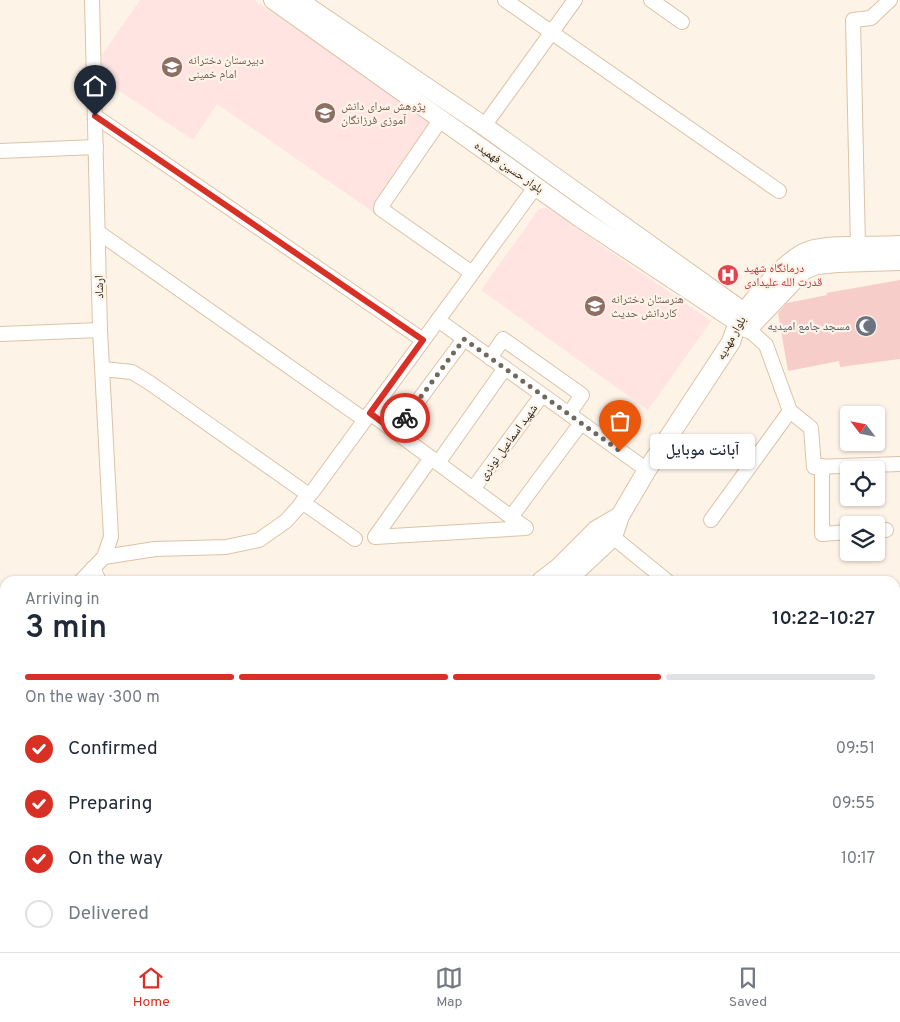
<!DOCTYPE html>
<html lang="en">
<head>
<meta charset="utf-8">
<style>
	:root { --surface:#fff; --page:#f2f2f3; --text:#1f2937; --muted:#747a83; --line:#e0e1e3; --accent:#d93025 }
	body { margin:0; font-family:Overpass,"Noto Naskh Arabic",sans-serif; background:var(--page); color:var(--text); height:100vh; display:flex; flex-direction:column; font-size:19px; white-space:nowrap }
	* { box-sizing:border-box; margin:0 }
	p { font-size:16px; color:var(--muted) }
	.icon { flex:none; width:28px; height:28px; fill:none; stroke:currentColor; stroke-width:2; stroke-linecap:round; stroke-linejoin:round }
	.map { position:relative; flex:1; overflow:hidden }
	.sheet { position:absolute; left:0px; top:576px; width:900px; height:376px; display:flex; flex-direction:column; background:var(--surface); border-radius:15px 15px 0 0; box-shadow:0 1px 4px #0004 }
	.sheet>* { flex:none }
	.needle { width:32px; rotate:302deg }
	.tools { position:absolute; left:840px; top:406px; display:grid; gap:10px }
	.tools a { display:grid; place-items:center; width:45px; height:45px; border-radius:5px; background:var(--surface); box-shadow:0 1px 4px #0004; font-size:25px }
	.pin { position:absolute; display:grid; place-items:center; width:42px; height:42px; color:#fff; margin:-51px -21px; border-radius:50% 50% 50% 0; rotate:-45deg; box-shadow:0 0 5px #0007 }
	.pin .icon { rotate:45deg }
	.courier { position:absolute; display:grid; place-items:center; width:50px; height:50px; margin:-25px; border:4px solid #d93025; border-radius:50%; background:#fff; color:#222; box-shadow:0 1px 6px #0007 }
	.bubble { position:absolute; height:35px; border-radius:5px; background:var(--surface); box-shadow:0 1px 4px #0004; font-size:16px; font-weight:600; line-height:35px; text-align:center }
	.summary em { font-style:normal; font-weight:600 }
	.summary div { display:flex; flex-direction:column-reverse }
	.summary { display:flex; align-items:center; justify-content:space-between; height:85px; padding:0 25px }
	h1 { font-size:32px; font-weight:600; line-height:38px }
	.bar { display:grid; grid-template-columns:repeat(4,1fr); gap:8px 5px; align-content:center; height:60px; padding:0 25px }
	.bar i { height:6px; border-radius:4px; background:var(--line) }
	.bar .selected { background:var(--accent) }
	.bar p { grid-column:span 4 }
	ol { padding:0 25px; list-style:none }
	li { display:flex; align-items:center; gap:15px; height:55px }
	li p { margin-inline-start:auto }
	li .icon { padding:5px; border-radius:50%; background:var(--accent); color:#fff; stroke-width:4 }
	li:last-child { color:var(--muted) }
	li i { width:28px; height:28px; border:2px solid var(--line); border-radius:50% }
	.menu { display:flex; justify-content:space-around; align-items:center; height:70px; border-top:1px solid var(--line); background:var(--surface); font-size:14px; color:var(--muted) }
	.menu a { display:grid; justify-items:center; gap:2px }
	.menu .selected { color:var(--accent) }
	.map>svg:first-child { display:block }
	.education { fill:#ffe4e2 }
	.building { fill:#f7cdca }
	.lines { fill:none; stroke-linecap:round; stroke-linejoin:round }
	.minor-casing { stroke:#dcc3a5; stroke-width:16 }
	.tertiary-casing { stroke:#dcc3a5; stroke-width:20 }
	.minor { stroke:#fff; stroke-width:14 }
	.tertiary { stroke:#fff; stroke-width:18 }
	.done { stroke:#72695d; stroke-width:5; stroke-dasharray:0 9 }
	.route { stroke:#d93025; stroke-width:6 }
	.labels { text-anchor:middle; stroke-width:4.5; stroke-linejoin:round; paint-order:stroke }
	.education-label { font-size:12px; fill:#785e54; stroke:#fdf3e7; text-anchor:start }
	.street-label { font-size:12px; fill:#271e13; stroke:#fdf3e7 }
	.health-label { font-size:12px; fill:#be3a42; stroke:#fdf3e7; text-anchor:start }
	.worship-label { font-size:12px; fill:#5b616d; stroke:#fdf3e7; text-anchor:end }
</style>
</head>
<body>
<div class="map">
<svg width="900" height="952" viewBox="0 0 900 952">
	<rect width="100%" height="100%" fill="#fdf3e7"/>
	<g class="education">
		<polygon points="140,0 254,0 434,123 373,212 217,104 193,140 103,80 102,55"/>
		<polygon points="547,208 711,321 648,410 481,290 539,209"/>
	</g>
	<polygon class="building" points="900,280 900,359 840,367 839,361 788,371 778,313 787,303 827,295 826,293"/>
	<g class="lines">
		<g class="minor-casing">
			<g id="minor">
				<polyline points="505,0 779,191"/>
				<polyline points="651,0 682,22"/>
				<polyline points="95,116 423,340"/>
				<polyline points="441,119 382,205 381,209 472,273"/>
				<polyline points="484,126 575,0"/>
				<polyline points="0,151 96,147"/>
				<polyline points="98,232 365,420"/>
				<polyline points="858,247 853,20 871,18 890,0"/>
				<polyline points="438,320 647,470"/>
				<polyline points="0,334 100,330"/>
				<polyline points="490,358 503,339 582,395 569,414"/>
				<polyline points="103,369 132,372 150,383 309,495"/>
				<polyline points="790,411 811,428 814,467 900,464"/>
				<polyline points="370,413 526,528 375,537 431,458"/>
				<polyline points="395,432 464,339"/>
				<polyline points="438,463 505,368"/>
				<polyline points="822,466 822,534 849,532"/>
				<polyline points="473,489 542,395"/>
				<polyline points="302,502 355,539"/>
				<polyline points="511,517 581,423"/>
				<polyline points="711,520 790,411 766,345 748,329"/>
				<polyline points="876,531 886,530"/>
				<polyline points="613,537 667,581"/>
				<polyline points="104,557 155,549 226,547 259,540 286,521 313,491 536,186"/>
				<polyline points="93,568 99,581"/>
				<polyline points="81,581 104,557 111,537 100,330 92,0"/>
				<polyline points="895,617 900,616"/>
				<polyline points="895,703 900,836"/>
				<polyline points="0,790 5,794"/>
				<polyline points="0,843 5,844"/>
				<polyline points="895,856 900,856"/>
				<polyline points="805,948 805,952"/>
				<polyline points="64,952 67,948"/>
				<polyline points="480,952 483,948"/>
				<polyline points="649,952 652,948"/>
				<polyline points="729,952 732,948"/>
			</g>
		</g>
		<g class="tertiary-casing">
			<g id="tertiary">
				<polyline points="273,0 580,218 748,329"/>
				<polyline points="298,0 484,126 755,320"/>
				<polyline points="749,328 804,270 817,265 837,263 900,261"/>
				<polyline points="541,581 558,568 596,530 620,516"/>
				<path d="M566,581L613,537L620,516L647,470L731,342C733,335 736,328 739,321C751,301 787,258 808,251C830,243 875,247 900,245"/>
				<polyline points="0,612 5,612"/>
				<polyline points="0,631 5,631"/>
				<polyline points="130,948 132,952"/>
				<polyline points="152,948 154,952"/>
			</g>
		</g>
		<use href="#minor" class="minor"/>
		<use href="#tertiary" class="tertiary"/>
	</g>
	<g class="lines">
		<polyline class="done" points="405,418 464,339 620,451"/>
		<polyline class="route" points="95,116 423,340 370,413 395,432 405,418"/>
	</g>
	<defs>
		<g id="school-disc" transform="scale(1.125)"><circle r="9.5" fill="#8d6e63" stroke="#fdf3e7"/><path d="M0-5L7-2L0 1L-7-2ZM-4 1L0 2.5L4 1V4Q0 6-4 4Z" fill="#fff"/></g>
		<g id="hospital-disc" transform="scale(1.125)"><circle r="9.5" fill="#e0444e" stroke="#fdf3e7"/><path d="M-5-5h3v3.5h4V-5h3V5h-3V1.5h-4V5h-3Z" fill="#fff"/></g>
		<g id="mosque-disc" transform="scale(1.125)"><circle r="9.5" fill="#6b7280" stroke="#fdf3e7"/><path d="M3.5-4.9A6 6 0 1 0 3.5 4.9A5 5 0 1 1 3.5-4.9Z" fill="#fff"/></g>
	</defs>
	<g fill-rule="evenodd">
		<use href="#school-disc" x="172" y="67"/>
		<use href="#school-disc" x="325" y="113"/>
		<use href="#hospital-disc" x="728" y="275"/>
		<use href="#school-disc" x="595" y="306"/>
		<use href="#mosque-disc" x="866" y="326"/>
	</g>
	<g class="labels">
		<g class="education-label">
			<text x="188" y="64">دبیرستان دخترانه<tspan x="188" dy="14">امام خمینی</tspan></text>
			<text x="341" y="110">پژوهش سرای دانش<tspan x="341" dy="14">آموزی فرزانگان</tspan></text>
			<text x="611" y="303">هنرستان دخترانه<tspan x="611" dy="14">کاردانش حدیث</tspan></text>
		</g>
		<g class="street-label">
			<text transform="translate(509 167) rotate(35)" y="4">بلوار حسین فهمیده</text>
			<text transform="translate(99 287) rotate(-91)" y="4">ارشاد</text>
			<text transform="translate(731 338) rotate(-61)" y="4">بلوار مهدیه</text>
			<text transform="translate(508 442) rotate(-54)" y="4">شهید اسماعیل نوذری</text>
		</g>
		<g class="health-label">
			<text x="744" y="272">درمانگاه شهید<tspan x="744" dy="14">قدرت الله علیدادی</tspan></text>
		</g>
		<g class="worship-label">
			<text x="850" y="330">مسجد جامع امیدیه</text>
		</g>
	</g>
</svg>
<div class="tools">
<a><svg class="needle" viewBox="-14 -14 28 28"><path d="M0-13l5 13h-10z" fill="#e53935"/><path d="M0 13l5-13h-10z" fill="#747a83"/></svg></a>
<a><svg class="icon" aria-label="locate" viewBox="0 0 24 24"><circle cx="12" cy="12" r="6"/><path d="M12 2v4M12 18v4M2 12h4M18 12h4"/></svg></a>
<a><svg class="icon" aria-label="layers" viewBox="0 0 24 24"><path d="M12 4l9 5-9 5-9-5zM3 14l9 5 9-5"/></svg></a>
</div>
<div class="pin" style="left:620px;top:451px;background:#ea580c"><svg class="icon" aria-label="bag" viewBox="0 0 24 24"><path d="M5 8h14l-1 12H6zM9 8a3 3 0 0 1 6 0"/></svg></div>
<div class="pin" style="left:95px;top:116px;background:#1f2937"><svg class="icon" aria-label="home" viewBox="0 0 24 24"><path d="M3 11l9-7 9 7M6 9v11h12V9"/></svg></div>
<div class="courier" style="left:405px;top:418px"><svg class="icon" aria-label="bike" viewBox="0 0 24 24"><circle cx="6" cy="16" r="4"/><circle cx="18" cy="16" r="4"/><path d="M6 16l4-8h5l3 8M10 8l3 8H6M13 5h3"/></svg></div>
<div class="bubble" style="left:650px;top:434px;width:105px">آبانت موبایل</div>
<section class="sheet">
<div class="summary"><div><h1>3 min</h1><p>Arriving in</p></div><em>10:22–10:27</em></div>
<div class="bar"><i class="selected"></i><i class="selected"></i><i class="selected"></i><i></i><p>On the way · 300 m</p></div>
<ol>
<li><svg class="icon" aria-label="check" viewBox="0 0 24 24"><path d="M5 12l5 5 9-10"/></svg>Confirmed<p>09:51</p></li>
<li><svg class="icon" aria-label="check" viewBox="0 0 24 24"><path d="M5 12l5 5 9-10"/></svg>Preparing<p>09:55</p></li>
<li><svg class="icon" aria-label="check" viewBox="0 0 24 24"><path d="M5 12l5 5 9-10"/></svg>On the way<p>10:17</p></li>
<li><i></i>Delivered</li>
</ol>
</section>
</div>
<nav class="menu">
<a class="selected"><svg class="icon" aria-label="home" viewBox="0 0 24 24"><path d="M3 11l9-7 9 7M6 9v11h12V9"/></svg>Home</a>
<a><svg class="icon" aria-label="map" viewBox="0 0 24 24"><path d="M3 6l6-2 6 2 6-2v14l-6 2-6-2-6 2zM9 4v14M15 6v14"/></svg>Map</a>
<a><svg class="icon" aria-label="saved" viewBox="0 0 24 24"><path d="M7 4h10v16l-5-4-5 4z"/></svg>Saved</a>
</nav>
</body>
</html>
